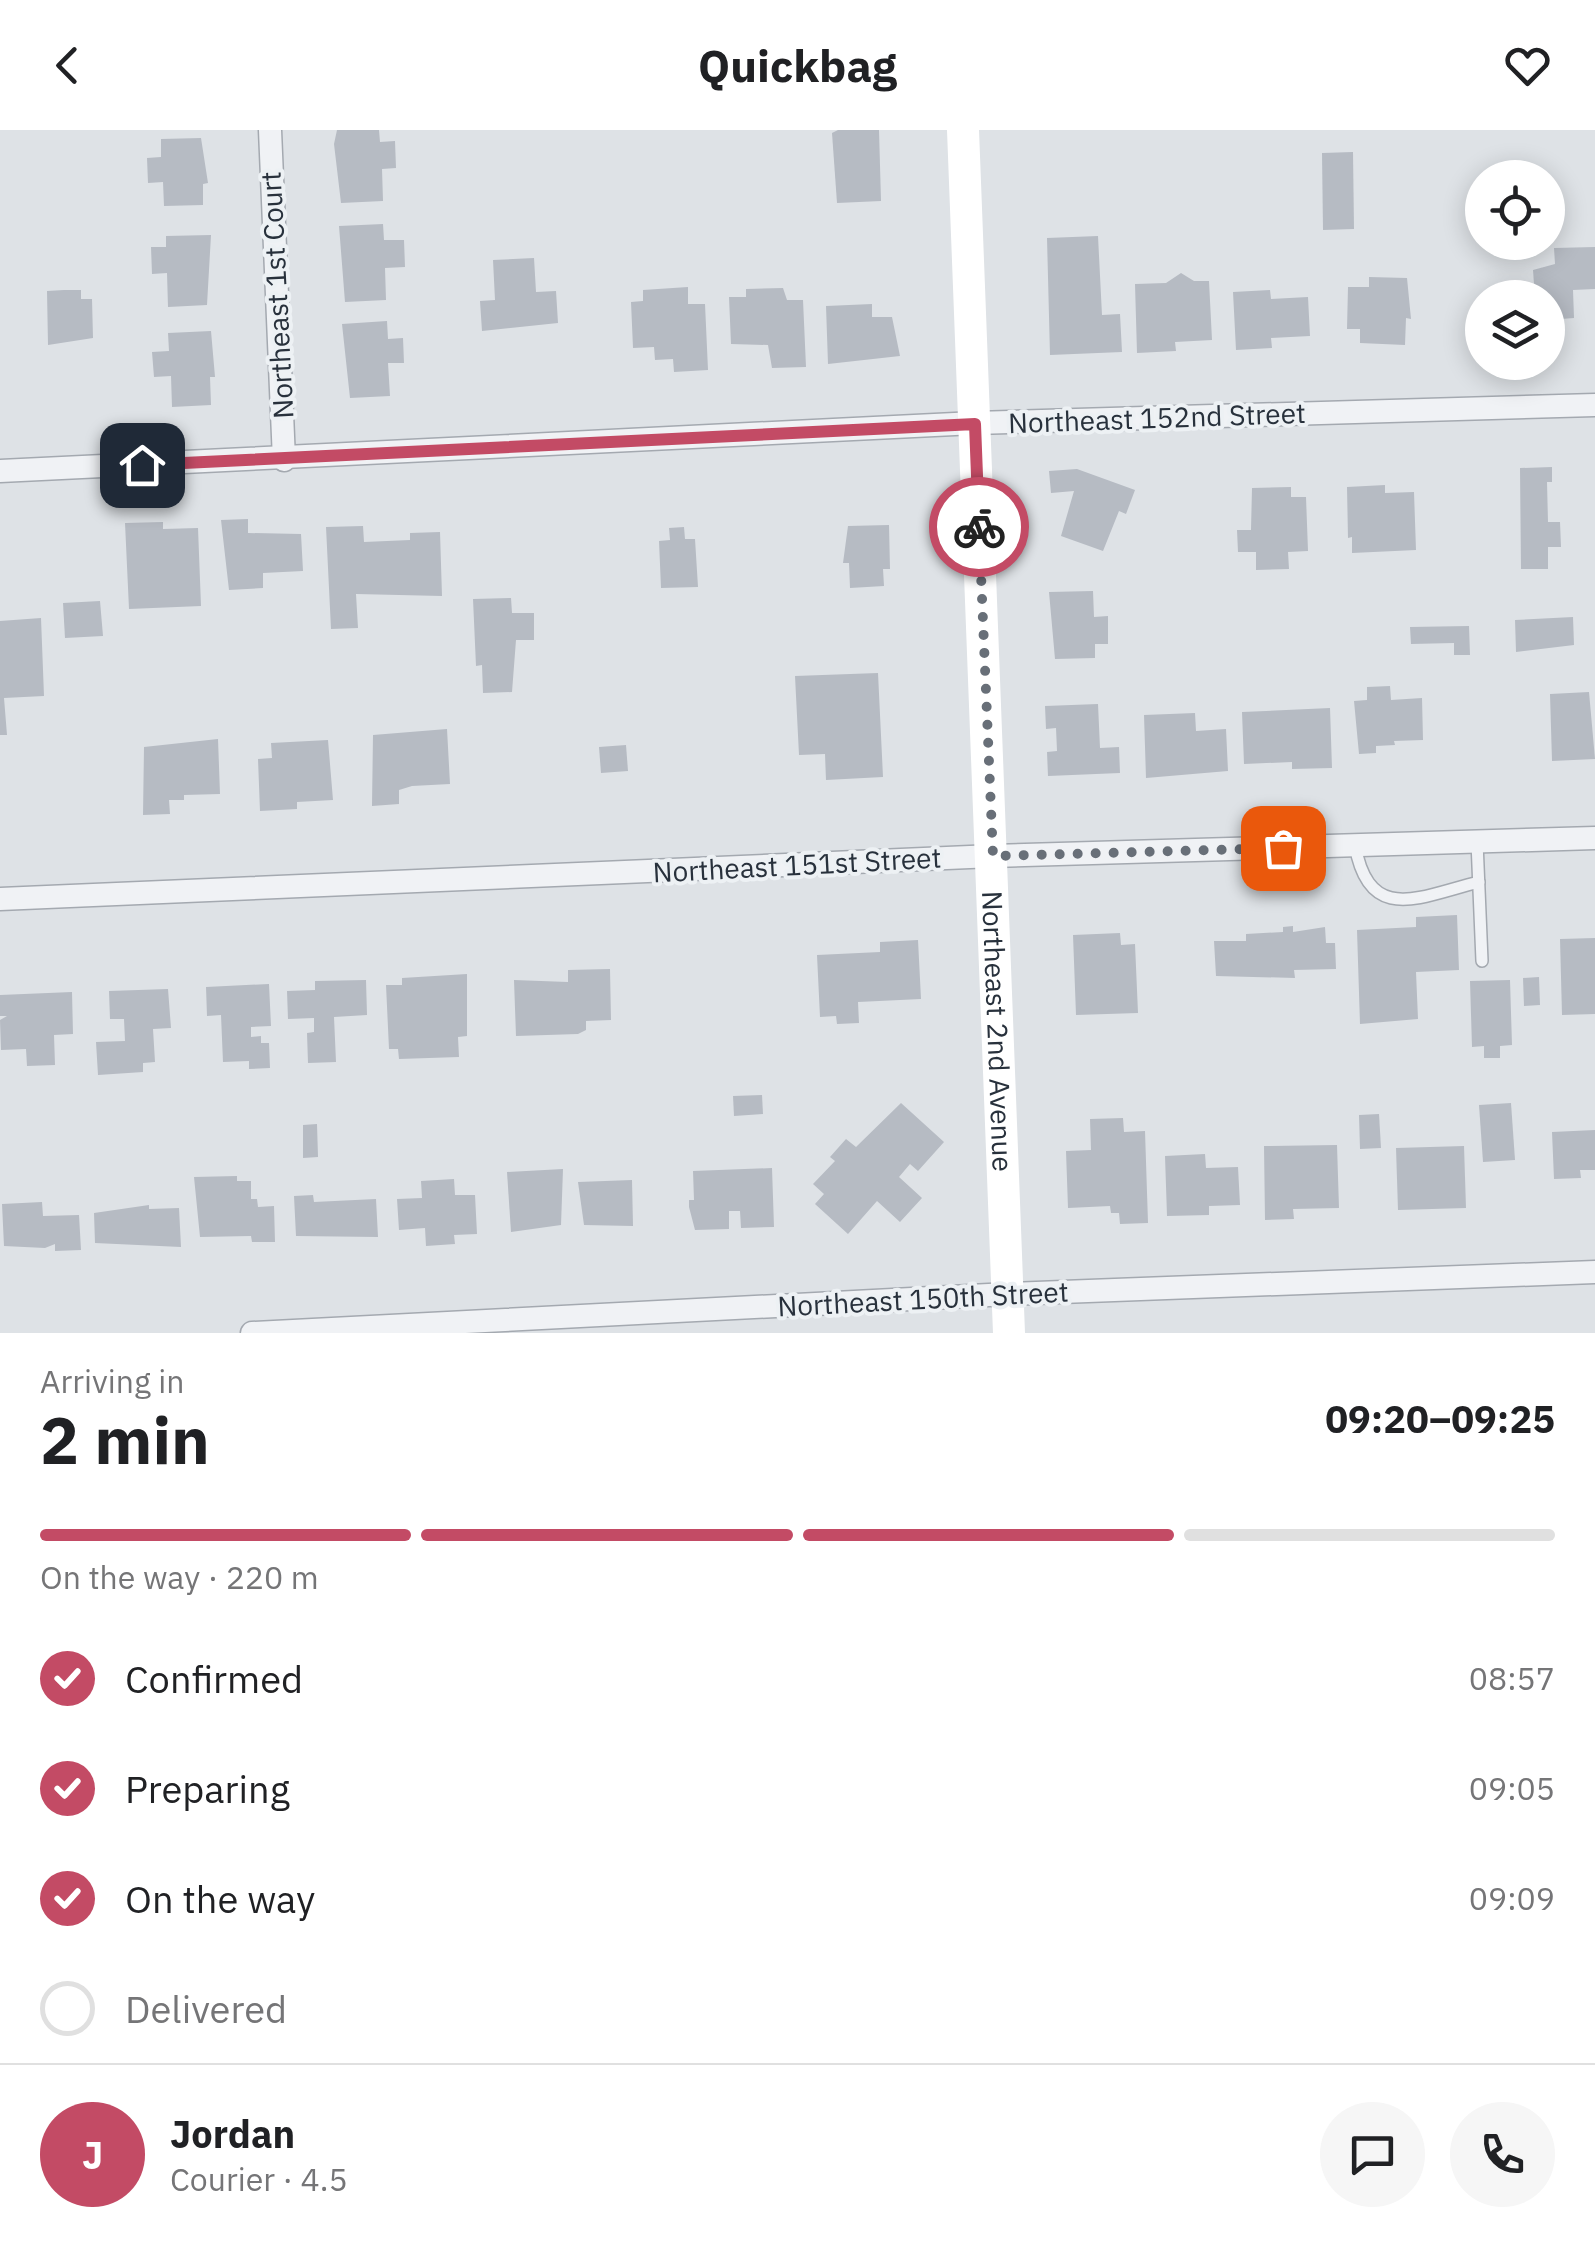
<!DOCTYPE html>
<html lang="en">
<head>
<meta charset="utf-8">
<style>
	:root { --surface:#fff; --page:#f6f6f6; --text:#202124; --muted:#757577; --line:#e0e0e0; --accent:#c34b65 }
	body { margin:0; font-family:"IBM Plex Sans",sans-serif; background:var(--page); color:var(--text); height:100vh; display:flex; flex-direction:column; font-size:38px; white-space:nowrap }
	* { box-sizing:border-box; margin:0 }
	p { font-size:32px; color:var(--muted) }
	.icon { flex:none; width:55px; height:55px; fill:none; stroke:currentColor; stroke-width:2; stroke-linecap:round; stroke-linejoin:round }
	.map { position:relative; height:1203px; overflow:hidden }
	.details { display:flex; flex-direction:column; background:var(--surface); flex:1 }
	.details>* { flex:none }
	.buttons { position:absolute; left:1465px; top:30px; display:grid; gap:20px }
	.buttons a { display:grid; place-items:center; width:100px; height:100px; border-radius:50%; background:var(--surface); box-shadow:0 5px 25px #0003; font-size:50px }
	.pin { position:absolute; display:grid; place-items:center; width:85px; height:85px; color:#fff; margin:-42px; border-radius:20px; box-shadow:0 5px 15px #0006 }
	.courier { position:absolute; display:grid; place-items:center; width:100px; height:100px; margin:-50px; border:8px solid #c34b65; border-radius:50%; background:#fff; color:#222; box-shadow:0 2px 12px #0007 }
	.headline em { font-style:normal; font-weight:700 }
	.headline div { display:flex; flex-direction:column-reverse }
	.headline { display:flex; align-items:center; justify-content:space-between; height:170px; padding:0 40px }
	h1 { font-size:65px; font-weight:700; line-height:75px }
	.bar { display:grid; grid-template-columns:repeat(4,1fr); gap:15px 10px; align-content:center; height:120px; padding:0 40px }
	.bar i { height:12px; border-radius:8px; background:var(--line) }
	.bar .current { background:var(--accent) }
	.bar p { grid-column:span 4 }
	.line { display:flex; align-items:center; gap:25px; padding:0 40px; border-top:2px solid var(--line) }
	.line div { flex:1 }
	.round { display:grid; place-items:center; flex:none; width:105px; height:105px; border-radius:52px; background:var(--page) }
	ol { padding:0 40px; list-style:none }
	li { display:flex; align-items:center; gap:30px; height:110px }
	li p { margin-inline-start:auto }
	li .icon { padding:10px; border-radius:50%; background:var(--accent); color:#fff; stroke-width:4 }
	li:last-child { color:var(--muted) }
	li i { width:55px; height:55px; border:5px solid var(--line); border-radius:50% }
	header { display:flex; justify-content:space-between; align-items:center; height:130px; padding:0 40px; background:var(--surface); font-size:45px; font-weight:700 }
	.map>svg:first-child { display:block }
	.building { fill:#b6bbc3 }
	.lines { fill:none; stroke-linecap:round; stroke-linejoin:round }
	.lane-casing { stroke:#a4a9b0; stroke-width:14 }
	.street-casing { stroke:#a4a9b0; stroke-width:25 }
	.lane { stroke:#f0f2f5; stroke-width:11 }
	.street { stroke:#f0f2f5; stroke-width:22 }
	.secondary { stroke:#fff; stroke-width:32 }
	.done { stroke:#686f78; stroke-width:10; stroke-dasharray:0 18 }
	.route { stroke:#c34b65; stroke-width:12 }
	.labels { text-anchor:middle; stroke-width:8; stroke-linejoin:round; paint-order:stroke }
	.street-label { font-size:28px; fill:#28313c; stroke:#edf1f4 }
</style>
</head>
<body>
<header><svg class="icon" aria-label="back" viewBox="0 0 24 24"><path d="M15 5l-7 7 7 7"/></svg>Quickbag<svg class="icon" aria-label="heart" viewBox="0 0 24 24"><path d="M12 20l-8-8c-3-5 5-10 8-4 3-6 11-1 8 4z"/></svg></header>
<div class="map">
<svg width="1595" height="1203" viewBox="0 0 1595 1203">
	<rect width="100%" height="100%" fill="#dee2e6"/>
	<g class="building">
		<polygon points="337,0 379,0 380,12 395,11 396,38 382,39 383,71 341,73 334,14"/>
		<polygon points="838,0 879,0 881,71 837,73 832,3"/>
		<polygon points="201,8 208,53 203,54 203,75 164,76 163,52 148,53 147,28 161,27 161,9"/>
		<polygon points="1353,22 1354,99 1323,100 1322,23"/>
		<polygon points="383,94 384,110 404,110 405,137 385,138 386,170 345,172 339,96"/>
		<polygon points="211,105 207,175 168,177 167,143 152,144 151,117 166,117 166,106"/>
		<polygon points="1098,106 1102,185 1120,184 1122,222 1050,225 1047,108"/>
		<polygon points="1595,117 1595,159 1573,160 1574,188 1548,190 1548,168 1535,168 1533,140 1555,134 1554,118"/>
		<polygon points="534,128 536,162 556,161 558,193 482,201 480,171 495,170 493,130"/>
		<polygon points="1181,143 1194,151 1209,151 1212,210 1175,212 1176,221 1137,223 1135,154 1166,153"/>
		<polygon points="1369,147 1407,148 1411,189 1406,188 1405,215 1360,213 1360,199 1347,199 1348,157 1369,157"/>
		<polygon points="688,157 688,174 705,174 708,240 674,242 673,229 655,230 654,217 633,218 631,172 643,171 643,160"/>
		<polygon points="783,158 787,170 803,170 806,237 772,238 768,215 731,214 729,167 746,167 746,159"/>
		<polygon points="64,160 81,160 81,169 92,169 93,208 48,215 47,161"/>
		<polygon points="1270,160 1271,169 1308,167 1310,206 1271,208 1272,218 1236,220 1233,162"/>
		<polygon points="872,174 872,187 892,187 900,226 828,234 826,176"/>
		<polygon points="387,191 388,209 403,208 404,233 388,233 390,266 350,268 342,194"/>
		<polygon points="211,201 215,247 210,247 211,275 172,277 171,246 154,247 152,222 169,221 168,203"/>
		<polygon points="1552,337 1552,352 1547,352 1548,392 1560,392 1561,417 1548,417 1548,439 1521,439 1520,338"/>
		<polygon points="1077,339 1135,360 1126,384 1119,381 1103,421 1061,406 1074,361 1051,363 1049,341"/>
		<polygon points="1385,355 1385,363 1414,362 1416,420 1352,423 1352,407 1348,408 1347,357"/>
		<polygon points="1291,357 1291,367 1306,367 1308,421 1288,422 1289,439 1256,440 1256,422 1238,422 1237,400 1251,400 1252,358"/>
		<polygon points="248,389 248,403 301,404 303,441 263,443 263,458 229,460 221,390"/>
		<polygon points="163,392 163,399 198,398 201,476 129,479 125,393"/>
		<polygon points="889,395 890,439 883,439 884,456 850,458 849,433 843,433 848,396"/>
		<polygon points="363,396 364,412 410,410 410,403 440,402 442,466 356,464 358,498 331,499 326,397"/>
		<polygon points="684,397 685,409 695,409 698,457 661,458 659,411 670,410 669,398"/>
		<polygon points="1093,461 1094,487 1108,486 1108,514 1095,514 1095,528 1055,529 1049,462"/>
		<polygon points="511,468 512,483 534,483 534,510 516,510 512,562 483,563 482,535 476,536 473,469"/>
		<polygon points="100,471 103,506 65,508 63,473"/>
		<polygon points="1573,487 1574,515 1516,522 1515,490"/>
		<polygon points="41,488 44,566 4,568 7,605 0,605 0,491"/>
		<polygon points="1469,496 1470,525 1454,525 1454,513 1411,514 1410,497"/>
		<polygon points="878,543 883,647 826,650 825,624 799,625 795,546"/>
		<polygon points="1390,556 1391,570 1422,568 1423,610 1394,611 1395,615 1376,616 1376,623 1359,624 1354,571 1367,570 1367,557"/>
		<polygon points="1589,562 1595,629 1552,631 1550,564"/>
		<polygon points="1098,574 1100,618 1119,617 1120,643 1048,646 1047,622 1057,621 1056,598 1046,599 1045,576"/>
		<polygon points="1330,578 1332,638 1292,639 1292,632 1244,634 1242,582"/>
		<polygon points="1195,583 1196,601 1226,599 1228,641 1146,648 1144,585"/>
		<polygon points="447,599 450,654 412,656 399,660 399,674 372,676 373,605"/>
		<polygon points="218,609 220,664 184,665 184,670 169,670 170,684 143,685 144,617"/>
		<polygon points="328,610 333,670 297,672 297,679 260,681 258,629 272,628 271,613"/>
		<polygon points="626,615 628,641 601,643 599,617"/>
		<polygon points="1457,785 1459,840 1416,842 1418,889 1360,894 1357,800 1416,797 1416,787"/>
		<polygon points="1293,796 1293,802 1325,797 1326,813 1335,813 1336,839 1294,840 1295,848 1216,846 1214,811 1246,811 1246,804 1283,802 1283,797"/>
		<polygon points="1120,803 1121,815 1135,814 1138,883 1076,885 1073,805"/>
		<polygon points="1595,808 1595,884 1562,885 1560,809"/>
		<polygon points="918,810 921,869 858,872 859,893 837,894 836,886 820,887 817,825 880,822 880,812"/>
		<polygon points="610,839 611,890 586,891 586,900 578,904 516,906 514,850 568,852 568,840"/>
		<polygon points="467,844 467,906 458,907 459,927 399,929 398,919 389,919 386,855 402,855 402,848"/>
		<polygon points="1539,847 1540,875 1524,876 1523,848"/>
		<polygon points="366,850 367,885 334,887 336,932 308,933 307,903 314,902 314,888 288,889 287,861 315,860 315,851"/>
		<polygon points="1510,850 1512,915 1500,916 1500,928 1484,928 1484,916 1472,917 1470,851"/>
		<polygon points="269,854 271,896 251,897 251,907 261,906 261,913 269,913 270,938 249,939 249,931 223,932 221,885 207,886 206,857"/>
		<polygon points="168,859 171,898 153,899 155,932 143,933 143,942 98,945 96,912 125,911 124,889 110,889 109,861"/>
		<polygon points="72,862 73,904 54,905 55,935 27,936 26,919 1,920 0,890 7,886 0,886 0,865"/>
		<polygon points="762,965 763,984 734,986 733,966"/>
		<polygon points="901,973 944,1012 918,1041 910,1034 899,1047 922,1068 900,1092 877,1071 848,1104 815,1074 824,1064 813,1054 835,1031 830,1027 846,1009 856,1017"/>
		<polygon points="1511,973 1515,1030 1483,1032 1479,975"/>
		<polygon points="1379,984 1381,1018 1360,1019 1359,985"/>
		<polygon points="1123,988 1124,1002 1145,1001 1148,1093 1120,1094 1119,1083 1111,1083 1110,1076 1068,1078 1066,1021 1091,1020 1090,989"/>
		<polygon points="317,994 318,1027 303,1028 303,995"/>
		<polygon points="1595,1000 1595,1040 1580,1040 1581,1048 1554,1049 1552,1002"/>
		<polygon points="1337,1015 1339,1078 1293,1079 1294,1089 1265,1090 1264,1016"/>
		<polygon points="1464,1016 1466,1078 1398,1080 1396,1018"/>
		<polygon points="1205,1024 1206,1038 1238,1037 1240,1075 1209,1076 1209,1085 1167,1086 1165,1026"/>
		<polygon points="772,1038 774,1097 741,1098 740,1081 729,1081 729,1099 695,1100 689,1077 689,1070 694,1070 693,1041"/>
		<polygon points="563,1039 561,1095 511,1102 507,1042"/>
		<polygon points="237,1046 237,1051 251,1051 251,1069 257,1069 258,1077 274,1076 275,1112 252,1112 251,1106 200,1107 194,1047"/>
		<polygon points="454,1049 455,1065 475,1065 477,1104 454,1105 455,1114 426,1116 425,1098 399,1100 397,1069 422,1068 421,1051"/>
		<polygon points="632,1050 633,1096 584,1095 578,1052"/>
		<polygon points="313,1065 314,1072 376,1069 378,1107 296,1106 294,1066"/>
		<polygon points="42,1072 43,1086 79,1085 81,1120 55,1121 55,1114 45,1118 4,1116 2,1074"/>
		<polygon points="149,1075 149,1079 179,1078 181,1117 95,1113 94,1083"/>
	</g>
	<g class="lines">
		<g class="lane-casing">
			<g id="lane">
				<polyline points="1477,712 1482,831"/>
				<path d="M1355,715C1369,796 1421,766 1479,752"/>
			</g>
		</g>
		<g class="street-casing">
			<g id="street">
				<polyline points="270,0 284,330"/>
				<polyline points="0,341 975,293 1595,275"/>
				<polyline points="0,769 993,726 1595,708"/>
				<polyline points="252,1203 1008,1164 1595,1142"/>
			</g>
		</g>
		<use href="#lane" class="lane"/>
		<use href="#street" class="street"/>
		<path class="secondary" id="s1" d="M963,0L1009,1203"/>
	</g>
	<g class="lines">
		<polyline class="done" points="979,397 993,726 1283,718"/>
		<polyline class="route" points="142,335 975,294 979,397"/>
	</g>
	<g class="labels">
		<g class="street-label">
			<text transform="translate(277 165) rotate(-93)" y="10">Northeast 1st Court</text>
			<text transform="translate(1157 288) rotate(-2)" y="10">Northeast 152nd Street</text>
			<text transform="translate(797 735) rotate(-3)" y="10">Northeast 151st Street</text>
			<text dy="10" stroke="none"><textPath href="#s1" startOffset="902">Northeast 2nd Avenue</textPath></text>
			<text transform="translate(923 1169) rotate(-3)" y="10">Northeast 150th Street</text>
		</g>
	</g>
</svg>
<div class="buttons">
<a><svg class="icon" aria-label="locate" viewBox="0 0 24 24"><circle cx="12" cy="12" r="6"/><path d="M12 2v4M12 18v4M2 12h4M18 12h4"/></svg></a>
<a><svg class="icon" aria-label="layers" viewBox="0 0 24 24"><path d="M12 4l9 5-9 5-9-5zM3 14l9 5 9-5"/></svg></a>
</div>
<div class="pin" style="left:1283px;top:718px;background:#ea580c"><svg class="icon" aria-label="bag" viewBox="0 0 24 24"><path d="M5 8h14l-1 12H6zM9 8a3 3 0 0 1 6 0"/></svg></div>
<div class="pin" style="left:142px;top:335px;background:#1f2937"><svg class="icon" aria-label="home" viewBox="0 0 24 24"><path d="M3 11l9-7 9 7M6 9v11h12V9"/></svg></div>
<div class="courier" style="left:979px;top:397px"><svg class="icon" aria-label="bike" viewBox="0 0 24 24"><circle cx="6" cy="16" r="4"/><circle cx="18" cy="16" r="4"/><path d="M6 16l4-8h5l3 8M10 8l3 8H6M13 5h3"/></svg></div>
</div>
<section class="details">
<div class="headline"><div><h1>2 min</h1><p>Arriving in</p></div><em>09:20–09:25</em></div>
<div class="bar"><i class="current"></i><i class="current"></i><i class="current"></i><i></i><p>On the way · 220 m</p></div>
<ol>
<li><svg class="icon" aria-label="check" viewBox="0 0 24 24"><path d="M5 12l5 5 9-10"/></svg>Confirmed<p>08:57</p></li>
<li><svg class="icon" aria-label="check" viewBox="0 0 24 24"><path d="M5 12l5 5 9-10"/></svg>Preparing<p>09:05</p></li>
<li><svg class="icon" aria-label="check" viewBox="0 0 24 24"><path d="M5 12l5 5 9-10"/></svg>On the way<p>09:09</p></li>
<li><i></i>Delivered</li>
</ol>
<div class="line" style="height:180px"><b class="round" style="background:var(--accent);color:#fff">J</b><div><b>Jordan</b><p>Courier · 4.5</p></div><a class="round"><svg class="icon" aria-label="chat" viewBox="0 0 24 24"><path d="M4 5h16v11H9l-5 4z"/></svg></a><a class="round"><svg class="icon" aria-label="phone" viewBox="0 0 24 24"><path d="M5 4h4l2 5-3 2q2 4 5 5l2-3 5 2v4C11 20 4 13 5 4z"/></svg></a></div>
</section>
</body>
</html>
